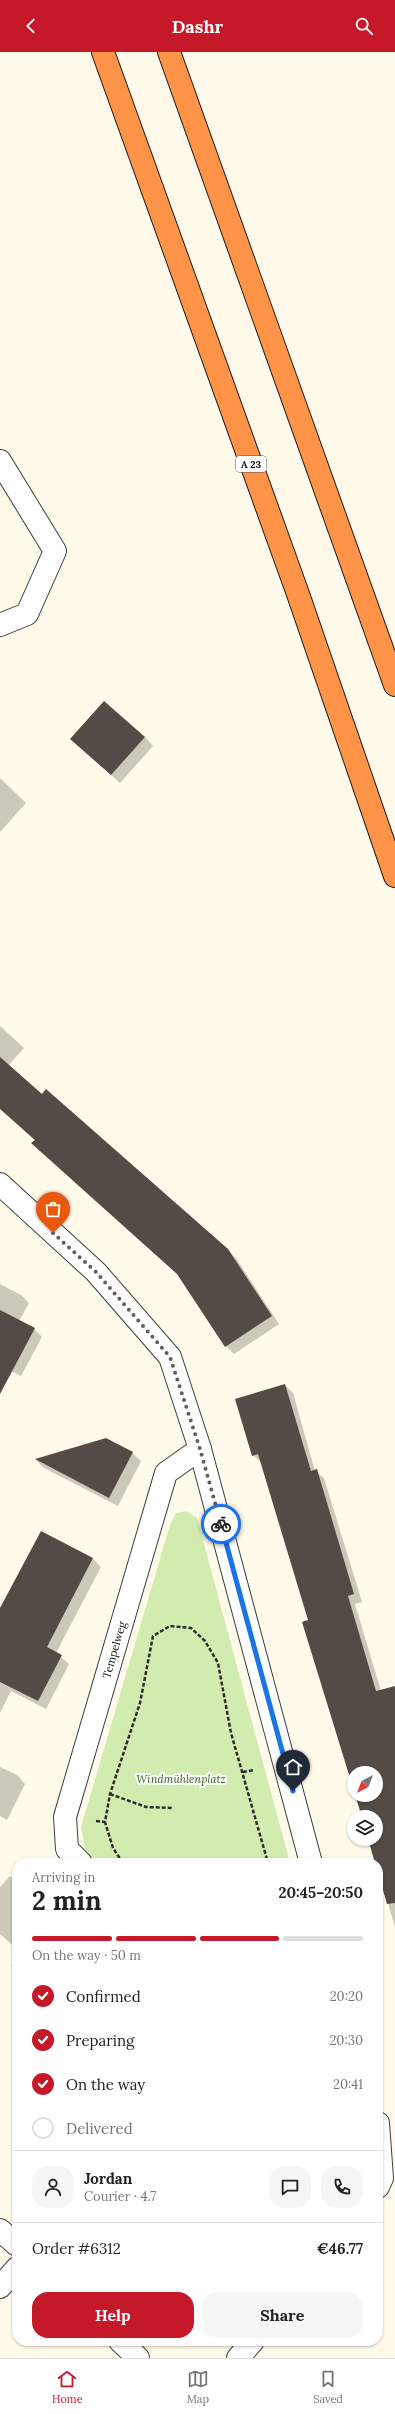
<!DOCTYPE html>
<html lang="en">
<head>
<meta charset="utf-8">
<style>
	:root { --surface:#fff; --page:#f6f6f6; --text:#222; --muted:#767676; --line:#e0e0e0; --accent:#c51929 }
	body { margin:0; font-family:Lora,serif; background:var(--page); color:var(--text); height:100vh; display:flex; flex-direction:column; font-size:15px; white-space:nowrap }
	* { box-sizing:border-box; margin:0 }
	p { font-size:13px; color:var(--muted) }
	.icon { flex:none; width:22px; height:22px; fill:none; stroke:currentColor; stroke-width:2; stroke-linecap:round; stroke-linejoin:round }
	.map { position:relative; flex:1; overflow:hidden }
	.drawer { position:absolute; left:12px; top:1806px; width:371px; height:488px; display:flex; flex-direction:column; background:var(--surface); border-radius:16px; box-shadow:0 1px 3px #0004 }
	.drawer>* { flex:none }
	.needle { width:26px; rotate:222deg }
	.tools { position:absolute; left:347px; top:1714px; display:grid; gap:8px }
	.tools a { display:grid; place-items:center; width:36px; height:36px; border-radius:50%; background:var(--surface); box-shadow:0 1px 3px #0004; font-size:20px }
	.pin { position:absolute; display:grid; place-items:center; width:34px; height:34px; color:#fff; margin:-41px -17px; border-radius:50% 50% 50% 0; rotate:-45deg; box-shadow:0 0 4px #0007 }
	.pin .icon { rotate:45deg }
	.courier { position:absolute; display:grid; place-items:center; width:40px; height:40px; margin:-20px; border:3px solid #1a73e8; border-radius:50%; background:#fff; color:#222; box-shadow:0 1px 5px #0007 }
	.head em { font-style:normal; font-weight:700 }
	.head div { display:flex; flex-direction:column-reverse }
	.head { display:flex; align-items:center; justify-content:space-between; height:68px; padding:0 20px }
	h1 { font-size:26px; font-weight:700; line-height:30px }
	.bar { display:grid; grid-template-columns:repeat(4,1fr); gap:6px 4px; align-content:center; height:48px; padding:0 20px }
	.bar i { height:5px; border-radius:3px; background:var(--line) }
	.bar .current { background:var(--accent) }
	.bar p { grid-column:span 4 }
	.line { display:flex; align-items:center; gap:10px; padding:0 20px; border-top:1px solid var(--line) }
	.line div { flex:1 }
	.round { display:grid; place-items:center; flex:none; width:42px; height:42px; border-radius:16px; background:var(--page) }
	ol { padding:0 20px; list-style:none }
	li { display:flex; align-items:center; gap:12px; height:44px }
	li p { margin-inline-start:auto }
	li .icon { padding:4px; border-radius:50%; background:var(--accent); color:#fff; stroke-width:4 }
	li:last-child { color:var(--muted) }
	li i { width:22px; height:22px; border:2px solid var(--line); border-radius:50% }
	.action { display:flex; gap:8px; margin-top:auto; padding:8px 20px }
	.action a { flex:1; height:46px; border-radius:16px; background:var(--accent); color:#fff; font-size:16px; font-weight:700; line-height:46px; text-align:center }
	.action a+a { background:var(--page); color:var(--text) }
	header { display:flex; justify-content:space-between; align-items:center; height:52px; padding:0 20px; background:var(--accent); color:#fff; font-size:18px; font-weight:700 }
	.tab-bar { display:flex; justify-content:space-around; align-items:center; height:56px; border-top:1px solid var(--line); background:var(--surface); font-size:11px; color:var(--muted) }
	.tab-bar a { display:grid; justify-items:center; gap:2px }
	.tab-bar .current { color:var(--accent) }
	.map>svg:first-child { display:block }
	.green { fill:#d2ecb0 }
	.shadow { fill:#0003 }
	.building { fill:#544b47 }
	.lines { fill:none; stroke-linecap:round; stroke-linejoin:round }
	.minor-casing { stroke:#3e3e3e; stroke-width:24 }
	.highway-casing { stroke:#1c1c1c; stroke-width:24 }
	.path { stroke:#2d2d2d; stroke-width:2.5; stroke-dasharray:4 2; stroke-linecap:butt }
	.minor { stroke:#fff; stroke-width:22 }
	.highway { stroke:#ff9347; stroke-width:22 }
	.done { stroke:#605f59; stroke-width:4; stroke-dasharray:0 7.2 }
	.route { stroke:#1a73e8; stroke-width:5 }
	.labels { text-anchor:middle; stroke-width:4; stroke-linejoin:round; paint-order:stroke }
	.shield { fill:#fff; stroke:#545454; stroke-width:1 }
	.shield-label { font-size:10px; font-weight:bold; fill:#0b0b0b }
	.street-label { font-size:11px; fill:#0b0b0b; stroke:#fff }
	.park-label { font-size:11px; font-style:italic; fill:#2b6717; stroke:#fff }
</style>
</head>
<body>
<header><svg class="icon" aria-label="back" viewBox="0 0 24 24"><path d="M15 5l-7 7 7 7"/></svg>Dashr<svg class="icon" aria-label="search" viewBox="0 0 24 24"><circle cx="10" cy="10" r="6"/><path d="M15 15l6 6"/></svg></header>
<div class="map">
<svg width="395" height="2306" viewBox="0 0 395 2306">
	<rect width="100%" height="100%" fill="#fffae9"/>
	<polygon class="green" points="186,1459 197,1466 290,1811 98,1811 85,1797 81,1775 170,1473 176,1461"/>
	<g class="shadow">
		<polygon points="145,685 153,694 120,731 72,687"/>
		<polygon points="0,726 26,751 0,780"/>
		<polygon points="0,974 24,996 8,1014 227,1198 236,1206 279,1272 234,1302 226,1294 179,1223 0,1056"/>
		<polygon points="0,1232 21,1243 29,1251 19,1269 34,1277 42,1285 21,1324 0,1314"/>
		<polygon points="285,1333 293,1341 315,1419 324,1426 362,1550 355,1552 381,1639 395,1635 395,1875 369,1787 376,1787 376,1765 363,1765 356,1743 376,1743 376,1721 354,1721 354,1735 309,1569 262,1411 253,1403"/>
		<polygon points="132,1401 141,1409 118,1454 44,1416 36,1408"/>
		<polygon points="42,1480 93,1507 101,1515 56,1601 69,1612 46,1657 11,1639 0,1661 0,1558"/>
		<polygon points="0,1715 17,1723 25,1732 7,1768 0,1764"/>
		<polygon points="10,1824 17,1830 17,1897 0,1882 0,1835"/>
		<polygon points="17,1906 17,1920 11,1914"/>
	</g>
	<g class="building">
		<polygon points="104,649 145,685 111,723 70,687"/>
		<polygon points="0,1005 42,1042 46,1037 228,1197 272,1264 225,1295 177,1222 31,1091 35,1088 0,1057"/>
		<polygon points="0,1258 35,1276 0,1342"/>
		<polygon points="285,1332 311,1419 317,1417 354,1542 348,1544 376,1639 395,1634 395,1851 387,1852 378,1821 378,1811 375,1811 368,1787 376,1787 376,1765 362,1765 355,1743 376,1743 376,1721 354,1721 354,1739 302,1570 308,1568 258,1402 252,1404 235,1347"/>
		<polygon points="106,1386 133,1400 109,1446 35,1407"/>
		<polygon points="41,1479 93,1506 47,1595 62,1603 38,1649 0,1630 0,1556"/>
	</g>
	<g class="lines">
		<g class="minor-casing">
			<g id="minor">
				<polyline points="0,409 55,499 27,562 0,573"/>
				<polyline points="0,1132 96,1220 170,1305 200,1397 311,1811"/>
				<path id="s1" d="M81,1811L67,1797L65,1765L166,1421L200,1397"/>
				<polyline points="378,2071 382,2126 378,2135"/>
				<polyline points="0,2178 17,2193"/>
				<polyline points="0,2235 17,2216"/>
				<polyline points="120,2289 138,2306"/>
				<polyline points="238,2306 253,2289"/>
			</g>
		</g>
		<g class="highway-casing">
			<g id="highway">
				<polyline points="103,0 298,542 395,824"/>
				<polyline points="169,0 395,633"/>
			</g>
		</g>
		<g class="path">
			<polyline points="243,1720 254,1718"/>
			<polyline points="110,1742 146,1755 173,1756"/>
			<polyline points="96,1769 105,1770"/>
			<polyline points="123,1811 113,1796 105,1770 110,1742 140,1651 153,1584 170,1574 191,1576 205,1589 218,1611 231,1681 268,1811"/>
		</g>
		<use href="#minor" class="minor"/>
		<use href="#highway" class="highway"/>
	</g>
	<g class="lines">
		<polyline class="done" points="53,1181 96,1220 170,1305 200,1397 221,1472"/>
		<polyline class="route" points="221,1472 293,1739"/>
	</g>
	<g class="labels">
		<rect class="shield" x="236" y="404" width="30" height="16" rx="3"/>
		<g class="shield-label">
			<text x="251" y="416">A 23</text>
		</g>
		<g class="street-label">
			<text dy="4" stroke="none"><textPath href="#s1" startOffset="226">Tempelweg</textPath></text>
		</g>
		<g class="park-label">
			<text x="181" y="1731">Windmühlenplatz</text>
		</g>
	</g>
</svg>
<div class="tools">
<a><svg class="needle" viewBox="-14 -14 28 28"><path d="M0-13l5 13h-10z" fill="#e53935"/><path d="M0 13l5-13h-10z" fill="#767676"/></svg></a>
<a><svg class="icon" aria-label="layers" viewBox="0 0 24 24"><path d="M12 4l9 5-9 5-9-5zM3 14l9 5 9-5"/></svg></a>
</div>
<div class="pin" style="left:53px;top:1181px;background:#ea580c"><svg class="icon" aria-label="bag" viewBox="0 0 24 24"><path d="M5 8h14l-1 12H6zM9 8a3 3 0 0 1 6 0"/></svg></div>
<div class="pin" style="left:293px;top:1739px;background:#1f2937"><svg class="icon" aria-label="home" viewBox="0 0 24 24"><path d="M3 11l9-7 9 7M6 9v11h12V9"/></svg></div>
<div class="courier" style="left:221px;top:1472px"><svg class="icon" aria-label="bike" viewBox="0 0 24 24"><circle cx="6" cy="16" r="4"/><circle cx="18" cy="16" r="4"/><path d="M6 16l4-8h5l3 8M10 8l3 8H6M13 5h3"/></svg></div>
<section class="drawer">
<div class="head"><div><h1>2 min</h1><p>Arriving in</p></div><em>20:45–20:50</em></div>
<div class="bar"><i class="current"></i><i class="current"></i><i class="current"></i><i></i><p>On the way · 50 m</p></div>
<ol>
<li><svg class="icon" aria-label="check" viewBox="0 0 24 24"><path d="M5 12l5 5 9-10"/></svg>Confirmed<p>20:20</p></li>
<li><svg class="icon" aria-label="check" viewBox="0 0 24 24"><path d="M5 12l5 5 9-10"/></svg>Preparing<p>20:30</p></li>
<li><svg class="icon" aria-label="check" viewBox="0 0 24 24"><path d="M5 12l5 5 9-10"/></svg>On the way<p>20:41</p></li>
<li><i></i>Delivered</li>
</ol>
<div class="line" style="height:72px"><a class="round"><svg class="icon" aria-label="person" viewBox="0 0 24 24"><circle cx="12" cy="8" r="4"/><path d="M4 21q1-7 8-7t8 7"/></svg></a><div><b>Jordan</b><p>Courier · 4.7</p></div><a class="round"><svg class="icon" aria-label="chat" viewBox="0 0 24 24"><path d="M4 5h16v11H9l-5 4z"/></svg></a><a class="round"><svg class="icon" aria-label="phone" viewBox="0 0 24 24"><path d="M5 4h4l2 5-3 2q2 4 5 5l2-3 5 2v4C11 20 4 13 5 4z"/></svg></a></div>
<div class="line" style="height:52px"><div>Order #6312</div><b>€46.77</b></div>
<div class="action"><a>Help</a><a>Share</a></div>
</section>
</div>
<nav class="tab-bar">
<a class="current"><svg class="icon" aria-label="home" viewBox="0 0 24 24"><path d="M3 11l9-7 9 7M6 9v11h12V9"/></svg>Home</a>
<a><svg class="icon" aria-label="map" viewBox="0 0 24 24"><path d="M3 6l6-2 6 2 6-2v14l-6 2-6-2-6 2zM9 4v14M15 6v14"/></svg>Map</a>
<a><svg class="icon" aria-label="saved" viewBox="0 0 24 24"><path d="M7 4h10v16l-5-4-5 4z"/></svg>Saved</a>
</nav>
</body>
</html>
